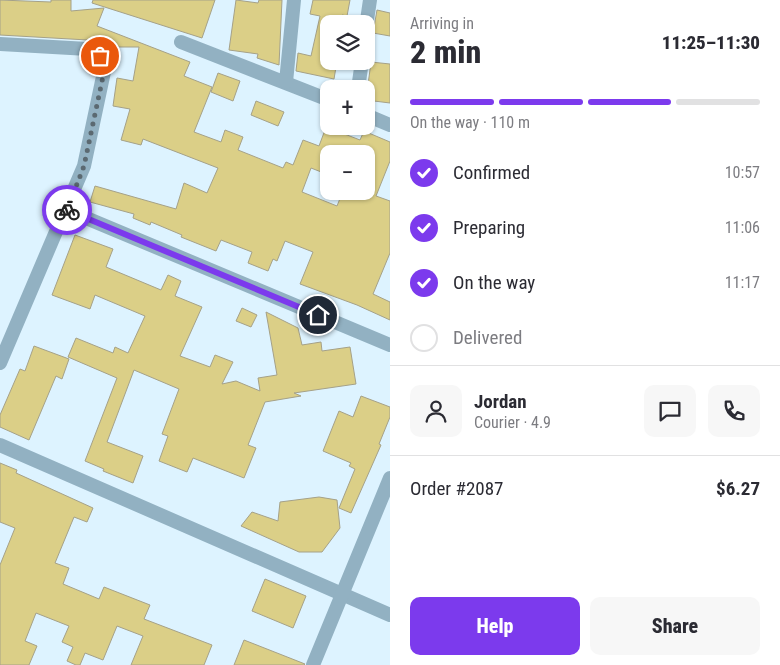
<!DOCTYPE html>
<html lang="en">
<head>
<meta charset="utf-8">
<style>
	:root { --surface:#fff; --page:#f7f7f7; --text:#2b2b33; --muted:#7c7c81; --line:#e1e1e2; --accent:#7c3aed }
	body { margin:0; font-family:"Roboto Condensed",sans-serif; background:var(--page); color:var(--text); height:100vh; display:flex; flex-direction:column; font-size:19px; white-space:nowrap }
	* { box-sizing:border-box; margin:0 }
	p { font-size:16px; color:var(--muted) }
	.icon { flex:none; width:28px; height:28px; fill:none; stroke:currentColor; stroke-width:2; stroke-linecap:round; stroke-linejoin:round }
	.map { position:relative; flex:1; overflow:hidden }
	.panel { display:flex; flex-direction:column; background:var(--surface); width:390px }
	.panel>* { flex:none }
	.tools { position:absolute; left:320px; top:15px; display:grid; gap:10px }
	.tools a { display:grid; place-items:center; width:55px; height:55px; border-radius:10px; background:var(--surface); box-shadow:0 1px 4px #0004; font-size:25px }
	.pin { position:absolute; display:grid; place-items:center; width:42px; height:42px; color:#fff; margin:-21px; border:2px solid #fff; border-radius:50%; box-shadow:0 1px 5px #0007 }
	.courier { position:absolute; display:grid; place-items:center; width:50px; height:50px; margin:-25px; border:4px solid #7c3aed; border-radius:50%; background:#fff; color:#222; box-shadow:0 1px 6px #0007 }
	.overview em { font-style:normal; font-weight:800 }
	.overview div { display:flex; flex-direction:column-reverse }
	.overview { display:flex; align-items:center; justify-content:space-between; height:85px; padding:0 20px }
	h1 { font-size:32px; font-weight:800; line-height:38px }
	.bar { display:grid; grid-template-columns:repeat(4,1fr); gap:8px 5px; align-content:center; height:60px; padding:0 20px }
	.bar i { height:6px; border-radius:4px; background:var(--line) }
	.bar .on { background:var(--accent) }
	.bar p { grid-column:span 4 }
	.line { display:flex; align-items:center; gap:12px; padding:0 20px; border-top:1px solid var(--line) }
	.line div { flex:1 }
	.round { display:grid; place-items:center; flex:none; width:52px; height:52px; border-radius:10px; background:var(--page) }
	ol { padding:0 20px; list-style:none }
	li { display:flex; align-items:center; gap:15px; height:55px }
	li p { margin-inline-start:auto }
	li .icon { padding:5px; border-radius:50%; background:var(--accent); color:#fff; stroke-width:4 }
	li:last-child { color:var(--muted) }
	li i { width:28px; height:28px; border:2px solid var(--line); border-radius:50% }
	.action { display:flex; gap:10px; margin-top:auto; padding:10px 20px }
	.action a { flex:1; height:58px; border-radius:10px; background:var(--accent); color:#fff; font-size:20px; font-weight:800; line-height:58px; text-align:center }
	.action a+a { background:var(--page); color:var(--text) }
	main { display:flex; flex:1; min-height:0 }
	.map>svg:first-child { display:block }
	.building { fill:#dbcf87; stroke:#a5a188; fill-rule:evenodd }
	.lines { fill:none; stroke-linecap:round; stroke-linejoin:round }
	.minor { stroke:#92b1c2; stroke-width:14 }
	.done { stroke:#5b6971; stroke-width:5; stroke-dasharray:0 9 }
	.route { stroke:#7c3aed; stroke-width:6 }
</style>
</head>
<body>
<main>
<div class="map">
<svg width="390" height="665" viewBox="0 0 390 665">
	<rect width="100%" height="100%" fill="#ddf3ff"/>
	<g class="building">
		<path d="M0,0L51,2V0H71V11L104,8L97,26L190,62L184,76L212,87L194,132L221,142L225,130L243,137L238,150L283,168L286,162L293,165L303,140L319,146L328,122L329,128L360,140L364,131L390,142V161L376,196L390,201V253L373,294L390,302V320L357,305L300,284L313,252L285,241L277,261L273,259L268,271L248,263L252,252L221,240L216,251L181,237L182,235L151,222L150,225L133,218L134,214L90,202L95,186L176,209L184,183L207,193L218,168L143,139L141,145L121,140L130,109L113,106L117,78L133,81L139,47H102L88,40L0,35ZM329,154H366V191H343L337,206L302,192L311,168L329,175Z"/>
		<polygon points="93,0 215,0 202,38 92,3"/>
		<polygon points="236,0 258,3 259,0 282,0 279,65 257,58 258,54 229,50"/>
		<polygon points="313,0 350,0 347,16 342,15 341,20 329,18 329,61 337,61 334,79 296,71 298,53 311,56 320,16 310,14"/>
		<polygon points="377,10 390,13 390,36 373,33"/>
		<polygon points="371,62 390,64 390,103 366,100"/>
		<polygon points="218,73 240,81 233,101 211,92"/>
		<polygon points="256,101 284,112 278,126 251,115"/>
		<polygon points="75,235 113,249 106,267 161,290 168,275 181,281 175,296 202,307 180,356 210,367 215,355 233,362 222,384 236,381 260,391 258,378 277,375 266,312 298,328 302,345 321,342 322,351 350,347 356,384 294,393 301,396 265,402 248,445 256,448 244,478 193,458 187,472 159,461 168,436 162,434 179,389 134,370 107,442 143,456 133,483 103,471 104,469 85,461 117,378 68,357 76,338 113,353 115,347 128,353 145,316 95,295 90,309 52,295"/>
		<polygon points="242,308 257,315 251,327 236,321"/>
		<polygon points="34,346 69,359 62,379 56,376 29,440 0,427 0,415 20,369 25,371"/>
		<polygon points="361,396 390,407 390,417 379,444 381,445 351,513 339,508 355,469 349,466 351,463 323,451 339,411 353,417"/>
		<polygon points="0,463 17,470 16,473 93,508 87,522 74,517 55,563 69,568 63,584 99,599 104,587 150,605 144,619 212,645 204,665 131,665 143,636 117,626 103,660 85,653 80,665 76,665 67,661 73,647 62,642 69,626 36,613 25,641 37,646 29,665 0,665 0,565 15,528 0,522"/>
		<polygon points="319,497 337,500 340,528 322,552 299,552 241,526 252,512 278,521 280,502"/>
		<polygon points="265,579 306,596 293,628 252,611"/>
		<polygon points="244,640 305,664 304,665 234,665"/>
	</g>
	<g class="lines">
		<g class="minor">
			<polyline points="366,27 370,0"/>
			<polyline points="181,42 329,100"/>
			<polyline points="0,44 88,49 100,56 105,67 84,166 0,363"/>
			<polyline points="286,82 294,0"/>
			<polyline points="358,89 362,61"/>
			<polyline points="366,115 390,125"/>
			<polyline points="67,210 390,345"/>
			<polyline points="0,445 390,615"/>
			<polyline points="313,665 390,478"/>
		</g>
	</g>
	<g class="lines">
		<polyline class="done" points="67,210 84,166 105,67 100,56"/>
		<polyline class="route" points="67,210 318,315"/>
	</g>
</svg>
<div class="tools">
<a><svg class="icon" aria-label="layers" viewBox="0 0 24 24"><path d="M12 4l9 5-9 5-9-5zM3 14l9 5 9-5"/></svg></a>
<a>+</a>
<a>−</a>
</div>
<div class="pin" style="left:100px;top:56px;background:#ea580c"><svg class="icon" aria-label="bag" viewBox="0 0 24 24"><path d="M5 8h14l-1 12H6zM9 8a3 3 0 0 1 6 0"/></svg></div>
<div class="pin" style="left:318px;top:315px;background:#1f2937"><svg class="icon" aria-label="home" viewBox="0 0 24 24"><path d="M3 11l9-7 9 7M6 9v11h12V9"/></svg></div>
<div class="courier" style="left:67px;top:210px"><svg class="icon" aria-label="bike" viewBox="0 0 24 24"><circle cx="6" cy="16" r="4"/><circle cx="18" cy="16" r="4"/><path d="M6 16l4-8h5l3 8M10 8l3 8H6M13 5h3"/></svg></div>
</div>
<section class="panel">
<div class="overview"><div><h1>2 min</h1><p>Arriving in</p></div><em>11:25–11:30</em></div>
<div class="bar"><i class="on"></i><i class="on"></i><i class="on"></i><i></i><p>On the way · 110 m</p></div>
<ol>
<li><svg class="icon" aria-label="check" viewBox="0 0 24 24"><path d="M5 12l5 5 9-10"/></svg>Confirmed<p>10:57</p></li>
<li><svg class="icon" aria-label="check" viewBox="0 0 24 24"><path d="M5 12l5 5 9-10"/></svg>Preparing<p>11:06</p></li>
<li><svg class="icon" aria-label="check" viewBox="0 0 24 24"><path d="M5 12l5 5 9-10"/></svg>On the way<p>11:17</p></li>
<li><i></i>Delivered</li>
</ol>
<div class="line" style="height:90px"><a class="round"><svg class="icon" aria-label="person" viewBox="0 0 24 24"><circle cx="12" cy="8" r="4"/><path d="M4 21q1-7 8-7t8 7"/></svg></a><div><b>Jordan</b><p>Courier · 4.9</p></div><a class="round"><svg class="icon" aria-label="chat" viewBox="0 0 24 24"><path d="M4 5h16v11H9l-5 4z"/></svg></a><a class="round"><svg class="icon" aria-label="phone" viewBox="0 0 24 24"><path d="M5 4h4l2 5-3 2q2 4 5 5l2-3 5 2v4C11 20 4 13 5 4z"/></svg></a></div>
<div class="line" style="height:65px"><div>Order #2087</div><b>$6.27</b></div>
<div class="action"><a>Help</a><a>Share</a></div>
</section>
</main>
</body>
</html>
